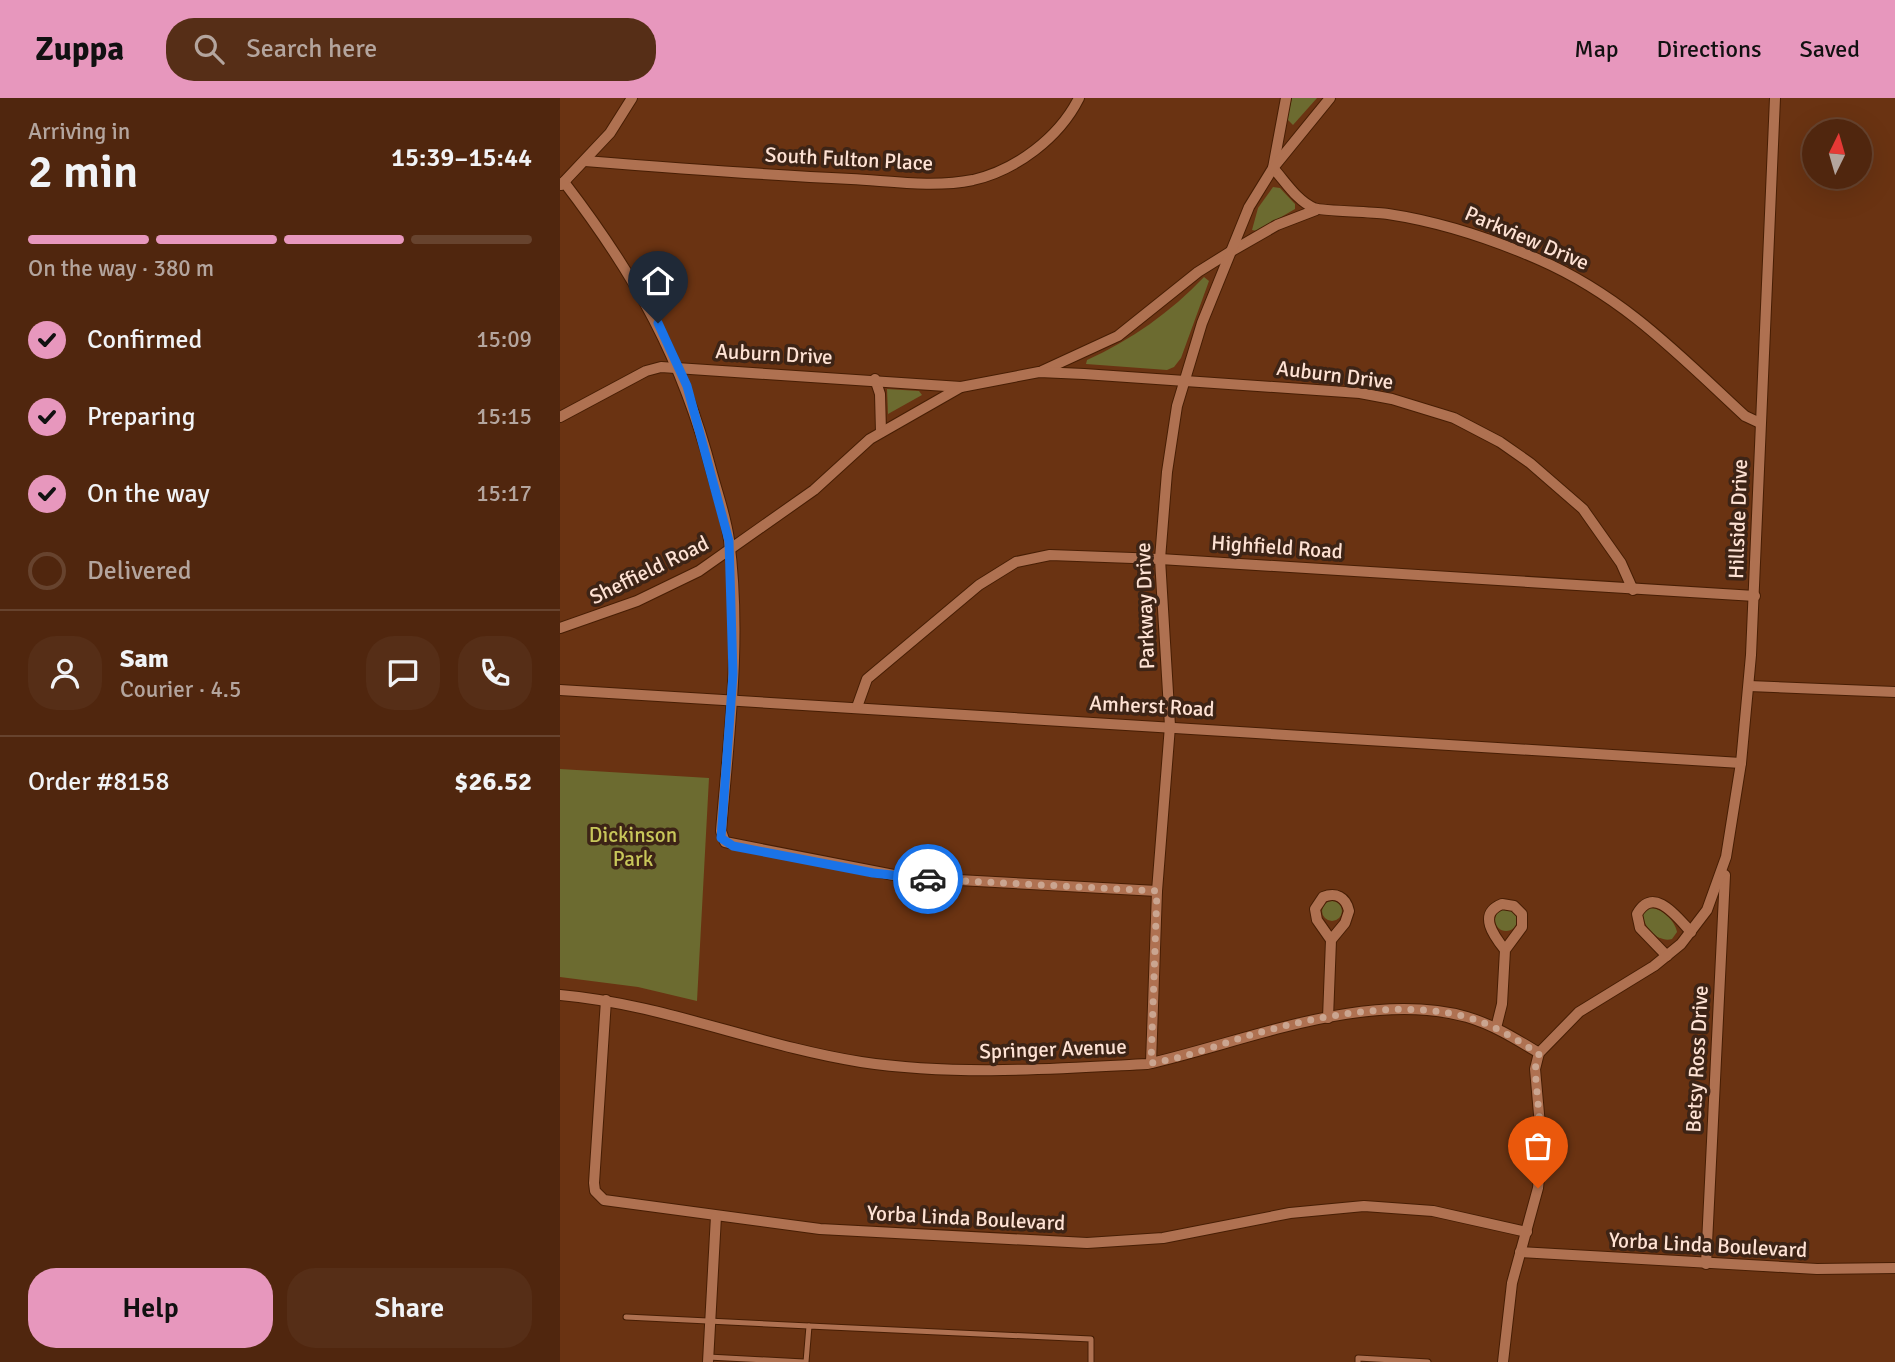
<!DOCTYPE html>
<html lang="en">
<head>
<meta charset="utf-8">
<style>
	:root { --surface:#50260e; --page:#562e17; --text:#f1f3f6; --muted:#b4a59e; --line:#67432e; --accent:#e797bd }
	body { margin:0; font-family:Signika,sans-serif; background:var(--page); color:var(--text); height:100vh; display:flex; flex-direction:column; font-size:26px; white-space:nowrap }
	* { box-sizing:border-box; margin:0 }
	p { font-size:23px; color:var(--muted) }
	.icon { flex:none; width:38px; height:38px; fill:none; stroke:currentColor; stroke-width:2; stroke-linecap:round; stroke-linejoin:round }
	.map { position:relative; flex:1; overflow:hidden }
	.panel { display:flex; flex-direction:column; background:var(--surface); width:560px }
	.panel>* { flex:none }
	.needle { width:46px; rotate:5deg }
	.fabs { position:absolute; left:1242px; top:21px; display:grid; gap:14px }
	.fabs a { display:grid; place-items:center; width:70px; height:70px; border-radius:50%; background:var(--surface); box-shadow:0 7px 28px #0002,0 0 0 2px var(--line); font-size:35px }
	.pin { position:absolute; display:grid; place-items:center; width:60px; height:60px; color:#fff; margin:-72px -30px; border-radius:50% 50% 50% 0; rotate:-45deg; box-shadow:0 0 7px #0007 }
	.pin .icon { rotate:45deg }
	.courier { position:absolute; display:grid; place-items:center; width:70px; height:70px; margin:-35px; border:5px solid #1a73e8; border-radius:50%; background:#fff; color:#222; box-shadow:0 2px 9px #0007 }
	.overview em { font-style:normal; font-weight:600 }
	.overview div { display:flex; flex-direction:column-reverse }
	.overview { display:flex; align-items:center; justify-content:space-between; height:119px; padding:0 28px }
	h1 { font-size:46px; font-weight:600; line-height:52px }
	.bar { display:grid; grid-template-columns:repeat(4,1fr); gap:10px 7px; align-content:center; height:84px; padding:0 28px }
	.bar i { height:9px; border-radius:5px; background:var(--line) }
	.bar .active { background:var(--accent) }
	.bar p { grid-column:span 4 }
	.line { display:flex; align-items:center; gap:18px; padding:0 28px; border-top:2px solid var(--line) }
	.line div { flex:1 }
	.round { display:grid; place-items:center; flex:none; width:74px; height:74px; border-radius:28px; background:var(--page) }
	ol { padding:0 28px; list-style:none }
	li { display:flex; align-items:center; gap:21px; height:77px }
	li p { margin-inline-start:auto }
	li .icon { padding:7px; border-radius:50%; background:var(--accent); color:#111; stroke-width:4 }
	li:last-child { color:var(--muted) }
	li i { width:38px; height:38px; border:4px solid var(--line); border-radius:50% }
	.cta { display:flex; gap:14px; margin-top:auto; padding:14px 28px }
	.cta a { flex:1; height:80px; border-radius:28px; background:var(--accent); color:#111; font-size:28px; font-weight:600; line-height:80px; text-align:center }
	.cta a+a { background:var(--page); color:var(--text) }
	header { display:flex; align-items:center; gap:42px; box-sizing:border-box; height:98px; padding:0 35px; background:var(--accent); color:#111 }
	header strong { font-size:33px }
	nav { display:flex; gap:38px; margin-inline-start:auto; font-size:24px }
	.search { width:490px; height:63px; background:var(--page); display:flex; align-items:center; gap:18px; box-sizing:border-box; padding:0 24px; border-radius:28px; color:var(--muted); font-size:26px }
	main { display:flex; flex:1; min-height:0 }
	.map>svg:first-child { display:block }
	.green { fill:#6c6b30 }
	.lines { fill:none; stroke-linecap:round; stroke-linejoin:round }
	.lane-casing { stroke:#471e04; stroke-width:7 }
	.street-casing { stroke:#471e04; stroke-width:12 }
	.lane { stroke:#af7151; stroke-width:5 }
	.street { stroke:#af7151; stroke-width:10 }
	.done { stroke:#caa590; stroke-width:7; stroke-dasharray:0 12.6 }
	.route { stroke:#1a73e8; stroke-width:9 }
	.labels { text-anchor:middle; stroke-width:7; stroke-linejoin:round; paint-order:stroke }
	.street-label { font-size:21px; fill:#fee2d4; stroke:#3d2416 }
	.park-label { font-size:21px; fill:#c8c75a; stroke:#3d2416 }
</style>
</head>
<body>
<header>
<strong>Zuppa</strong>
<div class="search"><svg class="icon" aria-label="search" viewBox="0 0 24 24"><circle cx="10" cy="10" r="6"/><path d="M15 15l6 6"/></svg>Search here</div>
<nav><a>Map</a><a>Directions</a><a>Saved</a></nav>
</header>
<main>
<section class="panel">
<div class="overview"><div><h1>2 min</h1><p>Arriving in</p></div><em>15:39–15:44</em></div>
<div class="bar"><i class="active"></i><i class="active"></i><i class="active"></i><i></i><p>On the way · 380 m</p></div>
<ol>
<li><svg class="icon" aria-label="check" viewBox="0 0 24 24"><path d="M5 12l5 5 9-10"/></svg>Confirmed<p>15:09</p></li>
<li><svg class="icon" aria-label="check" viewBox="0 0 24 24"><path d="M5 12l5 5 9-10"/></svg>Preparing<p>15:15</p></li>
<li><svg class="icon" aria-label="check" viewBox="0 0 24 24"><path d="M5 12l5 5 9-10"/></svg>On the way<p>15:17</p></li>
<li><i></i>Delivered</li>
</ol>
<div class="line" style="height:126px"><a class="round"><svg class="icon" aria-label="person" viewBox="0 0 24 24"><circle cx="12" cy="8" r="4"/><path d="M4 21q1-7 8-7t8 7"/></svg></a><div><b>Sam</b><p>Courier · 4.5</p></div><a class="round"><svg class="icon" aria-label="chat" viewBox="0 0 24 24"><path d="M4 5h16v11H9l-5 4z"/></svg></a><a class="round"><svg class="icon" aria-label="phone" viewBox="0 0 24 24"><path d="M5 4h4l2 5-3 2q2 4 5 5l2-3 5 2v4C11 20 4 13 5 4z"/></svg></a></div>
<div class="line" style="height:91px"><div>Order #8158</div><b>$26.52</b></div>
<div class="cta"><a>Help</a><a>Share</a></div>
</section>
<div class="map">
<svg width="1335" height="1264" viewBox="0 0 1335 1264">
	<rect width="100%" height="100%" fill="#6a3312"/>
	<g class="green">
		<polygon points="732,0 757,0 733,27 727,21"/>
		<polygon points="713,89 720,90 735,106 735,111 697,133 692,132 698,110"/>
		<path d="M644,179L649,183L621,260L614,269L607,272L526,266L527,262C571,242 611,214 644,179Z"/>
		<polygon points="327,291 359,293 362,297 328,316"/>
		<polygon points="0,671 149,680 137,903 78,889 0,879"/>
		<circle cx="772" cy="813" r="10"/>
		<path d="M1090,810C1102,810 1115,823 1117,834L1112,841C1099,845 1083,830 1083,816Z"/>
		<circle cx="946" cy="822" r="11"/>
	</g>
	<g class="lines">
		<g class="lane-casing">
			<g id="lane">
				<polyline points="66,1219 249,1228"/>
				<polyline points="148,1259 244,1264"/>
				<polyline points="246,1264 249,1228 531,1241 531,1264"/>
				<polyline points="798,1264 798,1260 868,1264"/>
			</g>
		</g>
		<g class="street-casing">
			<g id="street">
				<path d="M726,0L713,70C725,83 737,103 754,110C760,113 814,114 828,116C881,124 930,140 980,162C1064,199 1119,257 1185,318L1200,325"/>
				<path d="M25,63C113,70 202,77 291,81C330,83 373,90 413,82C456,72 499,40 519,0"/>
				<path d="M4,84C76,178 122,260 152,375C158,397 166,419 169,442C182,538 169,637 161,733L165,744L344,779L597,793"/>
				<polyline points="1,87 50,35 72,0"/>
				<polyline points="482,273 558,238 638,174 670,154 717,127 756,112"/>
				<polyline points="315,281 320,296 321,334"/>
				<polyline points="0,319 86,273 101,269 401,289 479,274 524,276 800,295 832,301 894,320 940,344 970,365 1023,411 1061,465 1073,492"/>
				<polyline points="0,530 77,503 139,473 254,392 310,341 401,289"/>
				<polyline points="1189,588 1335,594"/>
				<polyline points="0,592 1181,665"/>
				<polyline points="297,609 307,581 419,487 456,464 490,457 600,461 1195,498"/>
				<path d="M1107,858L1080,830L1077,816C1094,787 1117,819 1131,834"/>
				<path d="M0,897C103,906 199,948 301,964C396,978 491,971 587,966C685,944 806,891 907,919C934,927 956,941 979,955"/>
				<polyline points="46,902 34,1085 35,1093 44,1102 260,1131 527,1145 603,1140 730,1115 804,1108 873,1113 967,1134"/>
				<path d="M768,920L771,842L785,825L789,813C786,799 776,794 763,799L755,811L757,822L771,842"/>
				<path d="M936,930L942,906L945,852L962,829V816L954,808L942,806C917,816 934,838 945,852"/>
				<polyline points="591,965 597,793 610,628 600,461 607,374 617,308 642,225 689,109 713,70 770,0"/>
				<polyline points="960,1154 1257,1171 1335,1170"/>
				<polyline points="1146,1166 1165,777"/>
				<polyline points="148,1264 156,1118"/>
				<polyline points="943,1264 952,1185 978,1090 982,1050 975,971 979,955 1019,914 1094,868 1121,846 1147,812 1166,759 1181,665 1191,557 1215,0"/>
			</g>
		</g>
		<use href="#lane" class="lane"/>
		<use href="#street" class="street"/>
	</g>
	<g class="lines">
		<path class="done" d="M368,781L597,793L591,965C626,960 660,946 694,936C759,918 840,901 907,919C934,927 956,941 979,956L975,971L982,1050L978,1090"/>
		<polyline class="route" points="98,225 127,288 169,443 173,576 161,740 173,748 313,775 368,781"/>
	</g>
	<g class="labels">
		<g class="street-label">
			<text transform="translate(289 61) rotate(3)" y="7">South Fulton Place</text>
			<text transform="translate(967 140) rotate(23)" y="7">Parkview Drive</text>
			<text transform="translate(214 256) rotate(3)" y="7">Auburn Drive</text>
			<text transform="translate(775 277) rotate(7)" y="7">Auburn Drive</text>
			<text transform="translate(1178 421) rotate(-88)" y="7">Hillside Drive</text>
			<text transform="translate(717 449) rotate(4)" y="7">Highfield Road</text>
			<text transform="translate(89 472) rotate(-26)" y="7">Sheffield Road</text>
			<text transform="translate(585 508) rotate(-92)" y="7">Parkway Drive</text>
			<text transform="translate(592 608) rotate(3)" y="7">Amherst Road</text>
			<text transform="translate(493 951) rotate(-2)" y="7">Springer Avenue</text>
			<text transform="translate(1137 961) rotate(-87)" y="7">Betsy Ross Drive</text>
			<text transform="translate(406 1120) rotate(3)" y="7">Yorba Linda Boulevard</text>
			<text transform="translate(1148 1147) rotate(3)" y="7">Yorba Linda Boulevard</text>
		</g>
		<g class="park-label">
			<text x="73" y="744">Dickinson<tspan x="73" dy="24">Park</tspan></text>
		</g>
	</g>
</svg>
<div class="fabs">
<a><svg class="needle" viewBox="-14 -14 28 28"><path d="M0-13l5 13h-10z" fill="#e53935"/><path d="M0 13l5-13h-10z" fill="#b4a59e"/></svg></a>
</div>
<div class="pin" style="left:978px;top:1090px;background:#ea580c"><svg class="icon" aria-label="bag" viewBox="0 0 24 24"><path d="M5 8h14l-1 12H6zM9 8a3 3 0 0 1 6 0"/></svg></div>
<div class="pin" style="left:98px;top:225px;background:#1f2937"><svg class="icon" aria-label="home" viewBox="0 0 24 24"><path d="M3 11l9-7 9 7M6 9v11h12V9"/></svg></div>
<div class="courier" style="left:368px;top:781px"><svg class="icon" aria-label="car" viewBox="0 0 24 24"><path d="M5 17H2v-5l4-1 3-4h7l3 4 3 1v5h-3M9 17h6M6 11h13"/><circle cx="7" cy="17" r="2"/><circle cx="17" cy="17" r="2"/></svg></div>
</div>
</main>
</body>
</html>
